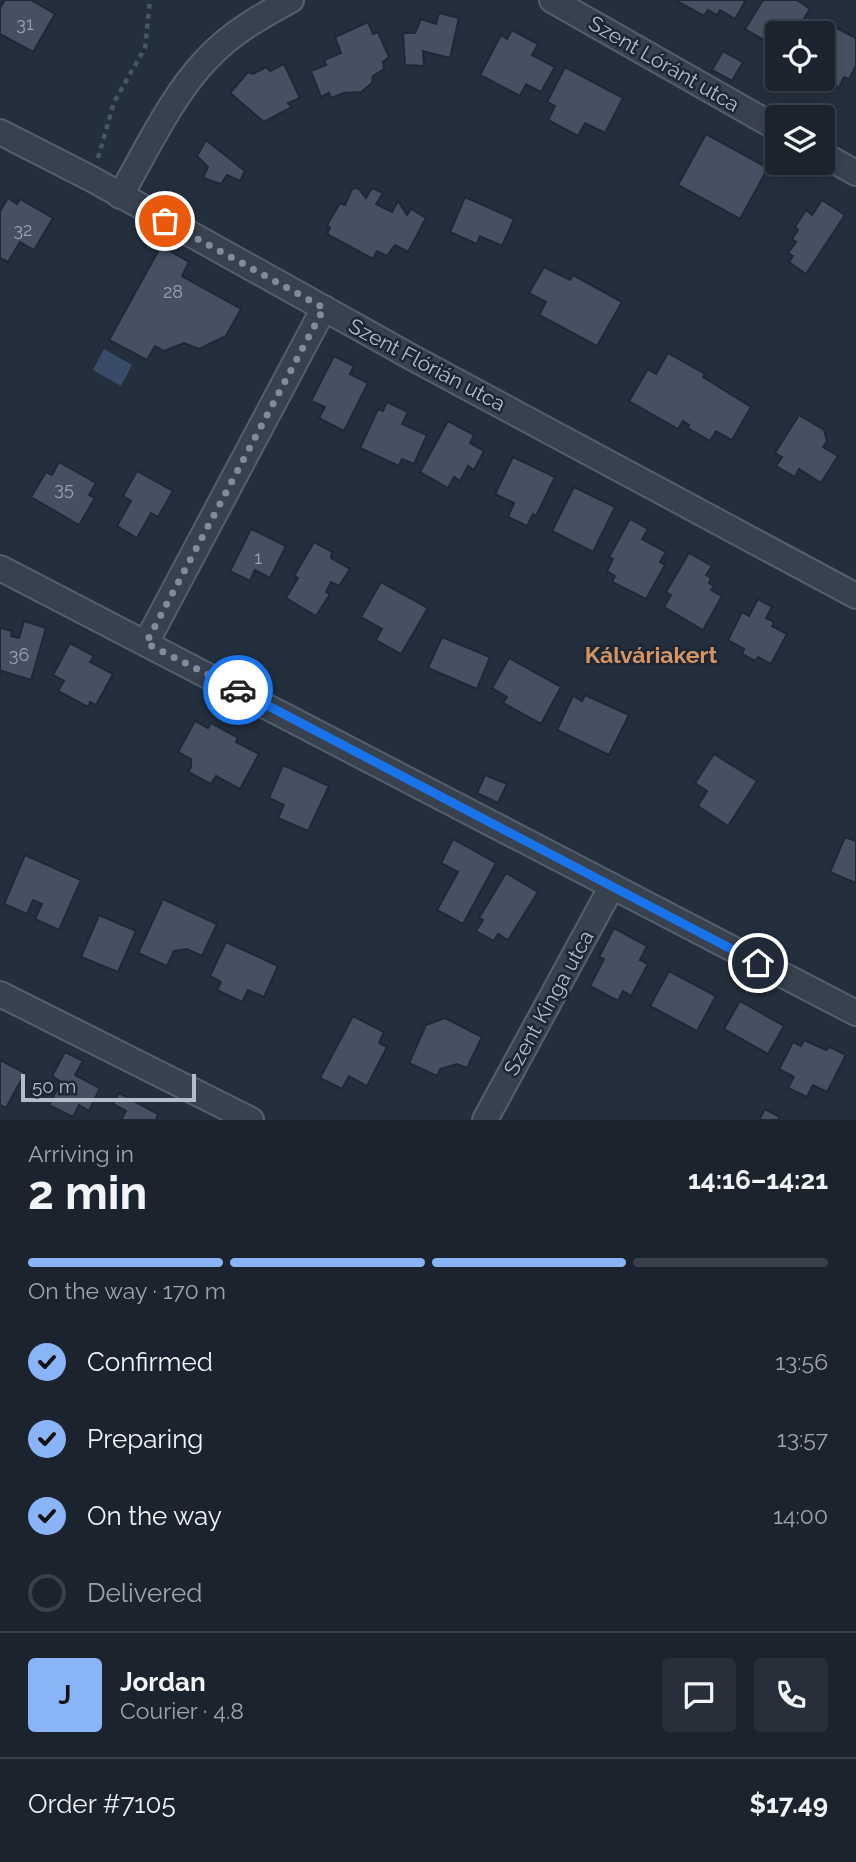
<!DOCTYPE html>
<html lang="en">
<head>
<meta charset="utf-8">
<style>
	:root { --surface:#1b232e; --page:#282f3a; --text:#f1f3f6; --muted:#a0a4aa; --line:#39404a; --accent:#8ab4f8 }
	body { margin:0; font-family:Raleway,sans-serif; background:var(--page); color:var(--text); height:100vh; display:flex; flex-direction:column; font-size:26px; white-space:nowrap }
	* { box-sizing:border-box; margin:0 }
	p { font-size:23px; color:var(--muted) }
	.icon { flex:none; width:38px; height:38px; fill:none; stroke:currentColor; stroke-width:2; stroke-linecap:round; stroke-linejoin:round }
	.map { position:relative; height:1120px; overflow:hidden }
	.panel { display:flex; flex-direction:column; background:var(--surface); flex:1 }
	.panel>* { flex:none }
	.fabs { position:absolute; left:765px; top:21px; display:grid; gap:14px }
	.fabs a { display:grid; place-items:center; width:70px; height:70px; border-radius:7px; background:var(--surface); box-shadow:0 4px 10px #0003,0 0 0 2px var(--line); font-size:35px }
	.scale { position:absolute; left:21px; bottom:18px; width:175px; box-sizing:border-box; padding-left:7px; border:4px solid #b4bcc9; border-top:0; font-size:19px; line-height:24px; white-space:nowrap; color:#b4bcc9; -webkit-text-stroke:5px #1d2633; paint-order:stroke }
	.pin { position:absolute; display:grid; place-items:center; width:60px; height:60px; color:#fff; margin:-30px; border:4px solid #fff; border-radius:50%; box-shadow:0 2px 7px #0007 }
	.courier { position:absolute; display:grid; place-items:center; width:70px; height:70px; margin:-35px; border:5px solid #1a73e8; border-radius:50%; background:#fff; color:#222; box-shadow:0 2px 9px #0007 }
	.overview em { font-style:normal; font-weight:700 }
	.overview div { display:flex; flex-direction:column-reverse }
	.overview { display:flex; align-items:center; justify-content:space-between; height:119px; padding:0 28px }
	h1 { font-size:46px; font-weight:700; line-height:52px }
	.bar { display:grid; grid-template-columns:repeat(4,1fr); gap:10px 7px; align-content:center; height:84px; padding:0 28px }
	.bar i { height:9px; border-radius:5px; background:var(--line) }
	.bar .active { background:var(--accent) }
	.bar p { grid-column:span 4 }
	.line { display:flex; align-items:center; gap:18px; padding:0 28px; border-top:2px solid var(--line) }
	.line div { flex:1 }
	.round { display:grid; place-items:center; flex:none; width:74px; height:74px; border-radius:7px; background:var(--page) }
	ol { padding:0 28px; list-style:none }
	li { display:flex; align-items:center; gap:21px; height:77px }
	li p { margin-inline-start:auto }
	li .icon { padding:7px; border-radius:50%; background:var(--accent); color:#111; stroke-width:4 }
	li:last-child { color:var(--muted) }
	li i { width:38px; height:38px; border:4px solid var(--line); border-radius:50% }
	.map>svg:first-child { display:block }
	.water { fill:#394c67 }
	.building { fill:#455162; stroke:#1f2835; stroke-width:2 }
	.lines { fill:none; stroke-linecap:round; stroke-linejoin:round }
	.minor-casing { stroke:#565f6c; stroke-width:28 }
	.path { stroke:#44595c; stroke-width:4.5; stroke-dasharray:5 5; stroke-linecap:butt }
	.minor { stroke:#38414e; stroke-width:24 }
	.done { stroke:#828b98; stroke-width:7; stroke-dasharray:0 12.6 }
	.route { stroke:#1a73e8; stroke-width:9 }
	.labels { text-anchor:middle; stroke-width:5; stroke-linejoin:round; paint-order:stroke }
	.number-label { font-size:18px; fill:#98a1af }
	.street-label { font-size:21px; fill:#b4bcc9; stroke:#1d2633 }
	.neighbourhood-label { font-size:23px; font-weight:bold; fill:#d59563; stroke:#1d2633 }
</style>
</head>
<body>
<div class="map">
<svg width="856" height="1120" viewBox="0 0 856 1120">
	<rect width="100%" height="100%" fill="#242f3e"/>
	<polygon class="water" points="104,349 132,365 121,386 93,370"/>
	<g class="building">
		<polygon points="5,0 31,0 55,14 33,52 0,34 0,8"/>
		<polygon points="675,0 746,0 735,19 720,10 717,15 708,10 704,16"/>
		<polygon points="763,0 797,0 810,9 795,33 777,33 777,48 745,29"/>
		<polygon points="439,13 459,18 450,58 423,51 424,66 405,65 403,33 415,33 421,19 436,24"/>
		<polygon points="368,22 373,34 378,32 389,57 383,62 384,69 373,76 372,83 361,92 344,93 331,98 329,93 321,97 311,71 326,65 324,60 341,53 335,37"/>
		<polygon points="829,24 856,38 856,66 849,79 844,77 839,88 822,79 822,37"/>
		<polygon points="512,30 538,44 532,55 555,67 541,92 526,84 520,96 480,75 501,35 507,39"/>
		<polygon points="723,51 743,62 732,81 712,70"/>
		<polygon points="284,64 300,98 288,103 292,107 264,122 230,93 248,72 253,74 266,67 270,71"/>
		<polygon points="565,67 623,98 605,133 585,123 578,136 548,120 555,106 547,102"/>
		<polygon points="706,134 768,168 740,219 678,185"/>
		<polygon points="206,140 245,171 240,181 227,175 221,184 203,178 208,167 197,156"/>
		<polygon points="358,188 366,198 372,188 383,193 376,204 392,212 398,201 407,215 411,209 426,218 408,252 395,245 387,256 377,251 373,259 327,234 330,228 327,225 340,203 345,205 352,189"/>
		<polygon points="465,197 514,219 502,246 480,236 477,244 450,232"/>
		<polygon points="8,198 17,204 20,199 53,218 34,250 20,242 8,262 0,258 0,211"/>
		<polygon points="822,200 845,215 806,274 789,262 793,256 788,253 796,242 792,239 798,230 795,227 806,210 812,215"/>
		<polygon points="161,246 189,262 182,276 241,309 226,336 199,349 184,343 164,351 155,346 147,360 109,340"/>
		<polygon points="544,267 570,280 573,275 622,302 597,346 539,315 546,302 529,293"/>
		<polygon points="668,353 705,374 703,377 751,407 732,440 716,431 710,441 688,428 689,425 683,421 678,429 629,401 648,369 656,374"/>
		<polygon points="334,356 354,366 350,374 368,383 344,431 319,418 325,407 311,401"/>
		<polygon points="387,402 408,412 402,424 427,435 414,464 402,459 399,466 360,448 378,409 383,411"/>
		<polygon points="799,415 824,430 827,441 823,447 838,456 821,483 799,469 795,477 776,466 782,457 775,453"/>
		<polygon points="448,421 474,435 470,443 484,451 474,470 468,466 460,481 454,477 448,488 420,472"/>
		<polygon points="513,457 555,477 536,516 533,514 527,526 508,517 514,503 495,494"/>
		<polygon points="59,462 96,483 89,495 95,498 79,525 31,497 46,472 52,475"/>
		<polygon points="137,471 173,491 158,517 151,513 137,538 117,526 131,501 123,496"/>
		<polygon points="574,487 615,507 593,552 552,531"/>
		<polygon points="630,519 648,529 642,539 666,552 660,562 665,565 646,599 612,582 615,576 607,571 613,559 609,557"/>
		<polygon points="251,529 286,546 270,578 255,570 250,581 230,571"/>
		<polygon points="314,542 332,552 331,558 350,569 339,586 331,582 326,592 330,594 316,616 286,598 298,578 294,576"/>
		<polygon points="689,553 712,566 706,575 711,578 709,583 714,586 711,590 722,596 703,630 664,607 671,595 666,592"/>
		<polygon points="381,582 428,608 401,654 376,640 382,629 361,617"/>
		<polygon points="758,599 772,607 766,618 774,622 772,626 787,634 771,664 758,657 755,661 742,654 744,649 728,640 742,612 749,616"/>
		<polygon points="24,621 46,628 31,680 2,671 0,676 0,628 12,631 11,636 19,638"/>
		<polygon points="442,637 490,657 477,689 428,668"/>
		<polygon points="70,643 94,656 90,662 113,674 96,705 90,702 88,707 58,691 64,681 53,675"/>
		<polygon points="509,658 561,687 541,724 503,703 507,697 492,688"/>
		<polygon points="585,695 629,715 609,755 557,730 573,696 582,701"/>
		<polygon points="195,721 208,728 211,723 238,738 236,742 259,754 240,789 216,776 211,784 188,772 191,767 191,759 178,752"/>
		<polygon points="714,754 757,781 728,826 698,806 707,791 695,783"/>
		<polygon points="283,765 329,786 308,831 278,818 284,805 269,798"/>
		<polygon points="485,775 507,784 498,803 477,793"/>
		<polygon points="845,837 856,841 856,883 830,872"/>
		<polygon points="453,839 496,863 463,924 437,910 458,872 441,863"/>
		<polygon points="25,855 81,880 59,930 35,919 42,904 33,900 27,914 4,904"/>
		<polygon points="506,873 538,892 508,940 498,934 494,941 476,931 483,920 479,918"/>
		<polygon points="163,899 217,924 202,956 187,949 174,951 167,966 138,953"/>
		<polygon points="99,915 136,931 118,972 81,957"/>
		<polygon points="614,928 647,946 640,960 648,964 631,996 623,991 618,1001 590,986 604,959 599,957"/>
		<polygon points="226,942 278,966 264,997 248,990 242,1002 217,990 221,982 210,976"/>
		<polygon points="669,971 716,996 697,1031 650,1006"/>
		<polygon points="740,1001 784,1026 768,1054 724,1029"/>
		<polygon points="353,1016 384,1032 379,1043 387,1047 367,1086 349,1076 342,1089 320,1078"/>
		<polygon points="445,1018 482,1037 467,1068 457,1064 440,1069 437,1076 409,1063 426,1025"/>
		<polygon points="804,1040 826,1050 830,1047 846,1055 827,1092 813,1085 807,1097 788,1088 794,1077 779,1069 793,1042 801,1046"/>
		<polygon points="65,1052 83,1061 75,1075 100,1088 89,1111 79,1105 73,1117 49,1105 61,1082 52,1076"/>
		<polygon points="0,1060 25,1073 6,1108 0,1105"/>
		<polygon points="119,1093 158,1114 156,1120 121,1120 126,1111 113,1104"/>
		<polygon points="765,1109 780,1117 778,1120 759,1120"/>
	</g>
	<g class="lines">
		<g class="minor-casing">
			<g id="minor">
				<polyline points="552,0 777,128"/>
				<polyline points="0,132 92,179 413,358 856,596"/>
				<polyline points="822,154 856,173"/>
				<path d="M120,196C145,153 172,95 207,59C231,33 260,17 291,0"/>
				<polyline points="0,568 856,1013"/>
				<polyline points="146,643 324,308"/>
				<polyline points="0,994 251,1120"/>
				<polyline points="485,1120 612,886"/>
			</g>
		</g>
		<polyline class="path" points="98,158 114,102 145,48 150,0"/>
		<use href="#minor" class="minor"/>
	</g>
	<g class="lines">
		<polyline class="done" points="165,221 324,308 146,643 238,690"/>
		<polyline class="route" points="238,690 758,963"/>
	</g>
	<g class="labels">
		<g class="number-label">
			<text x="25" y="30">31</text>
			<text x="23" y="236">32</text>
			<text x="173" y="298">28</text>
			<text x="64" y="495">35</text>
			<text x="258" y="564">1</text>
			<text x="19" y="661">36</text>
		</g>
		<g class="street-label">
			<text transform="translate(664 64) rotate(30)" y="7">Szent Lóránt utca</text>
			<text transform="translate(427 365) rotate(28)" y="7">Szent Flórián utca</text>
			<text transform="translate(549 1003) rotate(-61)" y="7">Szent Kinga utca</text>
		</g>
		<g class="neighbourhood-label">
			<text x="651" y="663">Kálváriakert</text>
		</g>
	</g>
</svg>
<div class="fabs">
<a><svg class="icon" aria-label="locate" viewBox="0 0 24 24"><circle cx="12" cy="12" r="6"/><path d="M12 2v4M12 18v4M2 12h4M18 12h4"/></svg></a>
<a><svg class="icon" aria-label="layers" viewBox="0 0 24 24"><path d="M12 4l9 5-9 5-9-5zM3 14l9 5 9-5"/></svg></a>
</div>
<div class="scale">50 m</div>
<div class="pin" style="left:165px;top:221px;background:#ea580c"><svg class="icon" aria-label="bag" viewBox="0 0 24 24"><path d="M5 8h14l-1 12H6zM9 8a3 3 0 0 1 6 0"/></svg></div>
<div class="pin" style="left:758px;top:963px;background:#1f2937"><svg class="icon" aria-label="home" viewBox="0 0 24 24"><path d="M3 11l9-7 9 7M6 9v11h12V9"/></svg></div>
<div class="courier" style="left:238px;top:690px"><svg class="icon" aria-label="car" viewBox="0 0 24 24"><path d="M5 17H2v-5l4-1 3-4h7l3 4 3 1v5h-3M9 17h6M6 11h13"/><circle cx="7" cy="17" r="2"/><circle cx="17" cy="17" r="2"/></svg></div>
</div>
<section class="panel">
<div class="overview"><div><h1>2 min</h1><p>Arriving in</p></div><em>14:16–14:21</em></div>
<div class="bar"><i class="active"></i><i class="active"></i><i class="active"></i><i></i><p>On the way · 170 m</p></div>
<ol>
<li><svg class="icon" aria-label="check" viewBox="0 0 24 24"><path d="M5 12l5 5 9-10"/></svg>Confirmed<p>13:56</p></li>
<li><svg class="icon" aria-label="check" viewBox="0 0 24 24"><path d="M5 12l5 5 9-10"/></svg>Preparing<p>13:57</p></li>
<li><svg class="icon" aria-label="check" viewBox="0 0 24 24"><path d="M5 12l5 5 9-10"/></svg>On the way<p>14:00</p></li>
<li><i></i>Delivered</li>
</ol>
<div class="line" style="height:126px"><b class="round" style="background:var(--accent);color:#111">J</b><div><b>Jordan</b><p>Courier · 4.8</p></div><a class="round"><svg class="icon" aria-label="chat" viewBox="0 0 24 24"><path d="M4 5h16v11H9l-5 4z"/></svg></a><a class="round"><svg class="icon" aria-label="phone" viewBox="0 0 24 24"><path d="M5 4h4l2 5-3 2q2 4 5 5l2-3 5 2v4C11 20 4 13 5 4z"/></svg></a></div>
<div class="line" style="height:91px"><div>Order #7105</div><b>$17.49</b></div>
</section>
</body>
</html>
